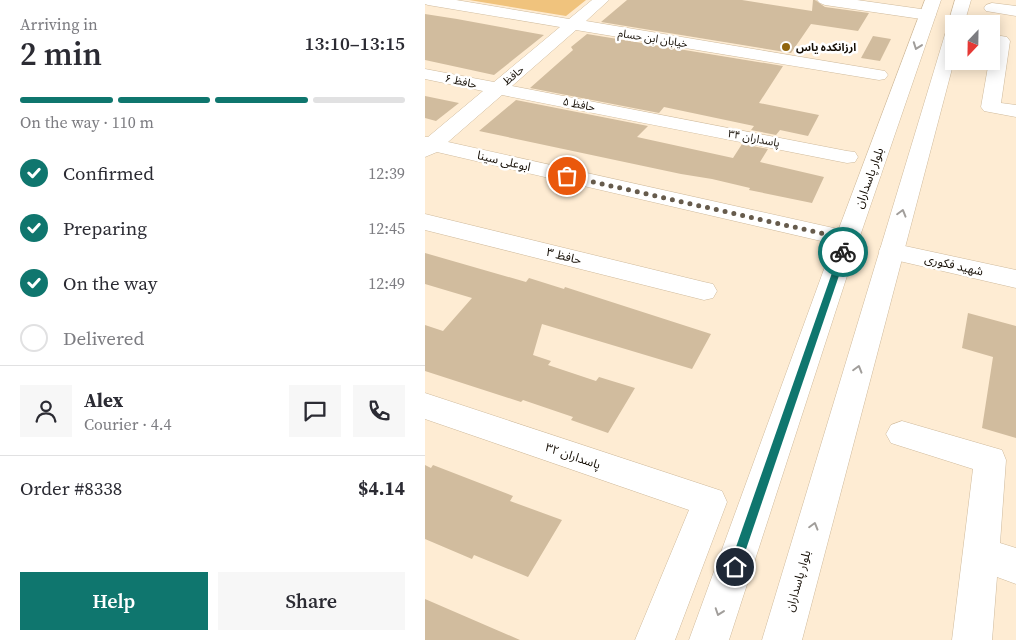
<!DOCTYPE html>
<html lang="en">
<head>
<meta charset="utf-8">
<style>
	:root { --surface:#fff; --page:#f7f7f7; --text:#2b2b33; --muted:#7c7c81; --line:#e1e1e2; --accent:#0f766e }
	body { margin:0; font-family:"Source Serif 4","Noto Sans Arabic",serif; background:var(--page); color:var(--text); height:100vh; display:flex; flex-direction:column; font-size:19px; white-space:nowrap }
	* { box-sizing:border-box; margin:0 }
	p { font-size:16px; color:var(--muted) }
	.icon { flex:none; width:28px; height:28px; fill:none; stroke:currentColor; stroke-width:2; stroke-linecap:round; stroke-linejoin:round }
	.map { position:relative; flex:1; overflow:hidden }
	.details { display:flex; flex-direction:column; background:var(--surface); width:425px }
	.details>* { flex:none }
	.needle { width:32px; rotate:202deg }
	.fabs { position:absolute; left:520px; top:15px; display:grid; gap:10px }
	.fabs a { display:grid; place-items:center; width:55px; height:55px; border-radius:0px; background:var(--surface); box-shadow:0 2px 12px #0003; font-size:25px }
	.pin { position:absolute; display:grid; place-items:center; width:42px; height:42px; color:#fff; margin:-21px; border:2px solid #fff; border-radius:50%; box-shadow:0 1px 5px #0007 }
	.courier { position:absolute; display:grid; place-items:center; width:50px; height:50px; margin:-25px; border:4px solid #0f766e; border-radius:50%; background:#fff; color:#222; box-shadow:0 1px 6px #0007 }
	.headline em { font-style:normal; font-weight:600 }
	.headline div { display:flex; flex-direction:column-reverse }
	.headline { display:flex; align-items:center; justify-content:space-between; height:85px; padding:0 20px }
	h1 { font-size:32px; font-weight:600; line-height:38px }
	.bar { display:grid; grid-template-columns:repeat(4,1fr); gap:8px 5px; align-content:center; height:60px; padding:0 20px }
	.bar i { height:6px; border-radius:4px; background:var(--line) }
	.bar .current { background:var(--accent) }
	.bar p { grid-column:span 4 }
	.line { display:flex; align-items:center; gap:12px; padding:0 20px; border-top:1px solid var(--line) }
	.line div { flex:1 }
	.round { display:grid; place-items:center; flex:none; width:52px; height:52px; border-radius:0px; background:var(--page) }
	ol { padding:0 20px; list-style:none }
	li { display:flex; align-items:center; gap:15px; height:55px }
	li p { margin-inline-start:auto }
	li .icon { padding:5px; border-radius:50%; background:var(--accent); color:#fff; stroke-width:4 }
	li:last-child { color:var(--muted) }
	li i { width:28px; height:28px; border:2px solid var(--line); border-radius:50% }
	.button { display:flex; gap:10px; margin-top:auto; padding:10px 20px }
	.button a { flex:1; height:58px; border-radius:0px; background:var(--accent); color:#fff; font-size:20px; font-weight:600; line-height:58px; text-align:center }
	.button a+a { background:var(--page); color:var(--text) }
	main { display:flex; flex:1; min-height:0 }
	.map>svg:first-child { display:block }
	.green { fill:#f0c37d }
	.building { fill:#d1bc9e }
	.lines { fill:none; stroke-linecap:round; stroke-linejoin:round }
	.minor-casing { stroke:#cfba9c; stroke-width:1 }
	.major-casing { stroke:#cfba9c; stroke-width:1 }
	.minor { fill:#fff; fill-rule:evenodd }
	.major { fill:#fff; fill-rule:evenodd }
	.oneway { stroke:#a19e9b }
	.route { fill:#0f766e }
	.done { stroke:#665b4c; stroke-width:5; stroke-dasharray:0 9 }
	.poi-dot { fill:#90640c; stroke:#fff; stroke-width:2 }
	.labels { text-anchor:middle; stroke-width:5; stroke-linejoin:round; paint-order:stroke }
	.far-street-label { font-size:11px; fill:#140d04; stroke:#fff }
	.far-poi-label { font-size:11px; font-weight:bold; fill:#140d04; stroke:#fff; text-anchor:start }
	.street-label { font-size:12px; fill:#140d04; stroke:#fff }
</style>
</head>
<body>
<main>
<section class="details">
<div class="headline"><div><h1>2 min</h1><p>Arriving in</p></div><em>13:10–13:15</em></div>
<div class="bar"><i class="current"></i><i class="current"></i><i class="current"></i><i></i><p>On the way · 110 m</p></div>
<ol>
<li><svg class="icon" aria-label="check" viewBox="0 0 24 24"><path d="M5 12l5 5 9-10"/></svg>Confirmed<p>12:39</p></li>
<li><svg class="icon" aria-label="check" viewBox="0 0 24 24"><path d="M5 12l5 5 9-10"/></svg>Preparing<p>12:45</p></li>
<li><svg class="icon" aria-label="check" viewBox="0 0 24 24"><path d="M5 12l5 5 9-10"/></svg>On the way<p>12:49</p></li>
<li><i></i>Delivered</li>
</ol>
<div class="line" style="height:90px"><a class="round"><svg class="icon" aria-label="person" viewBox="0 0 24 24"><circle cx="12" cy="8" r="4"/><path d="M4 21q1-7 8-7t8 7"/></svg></a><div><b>Alex</b><p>Courier · 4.4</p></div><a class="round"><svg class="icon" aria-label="chat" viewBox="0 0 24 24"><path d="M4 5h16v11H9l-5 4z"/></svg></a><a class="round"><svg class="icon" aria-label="phone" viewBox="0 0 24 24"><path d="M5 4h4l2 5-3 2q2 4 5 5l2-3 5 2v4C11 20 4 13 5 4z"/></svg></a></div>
<div class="line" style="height:65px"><div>Order #8338</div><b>$4.14</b></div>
<div class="button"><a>Help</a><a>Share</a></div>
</section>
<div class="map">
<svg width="591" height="640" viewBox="0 0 591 640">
	<rect width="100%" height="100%" fill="#feecd3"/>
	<polygon class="green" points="44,0 161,0 141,16"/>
	<g class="building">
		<polygon points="202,0 317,0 387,11 388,0 390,0 400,7 444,13 433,31 386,24 366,53 176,22"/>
		<polygon points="0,14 32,19 119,35 69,75 0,60"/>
		<polygon points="162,34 358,66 334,103 394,115 383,136 355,130 351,135 326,130 329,126 239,107 234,113 105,88 148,50 146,47"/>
		<polygon points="448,36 466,39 455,61 436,58"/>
		<polygon points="0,96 34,103 11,121 0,118"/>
		<polygon points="91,100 223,126 212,137 308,158 317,144 343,149 335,162 399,177 387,203 324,190 325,188 287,179 256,174 54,131"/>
		<polygon points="0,253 101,282 104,278 139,289 140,287 286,334 267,369 117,324 108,355 126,361 123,365 171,381 174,377 210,388 183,433 146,420 148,417 98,400 96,402 0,371 0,325 18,331 47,298 0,284"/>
		<polygon points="543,313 591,326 591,438 557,428 568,357 537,348"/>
		<polygon points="0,465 6,468 8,465 88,496 85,501 137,520 103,577 49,555 47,559 0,539"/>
		<polygon points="0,599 95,640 0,640"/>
	</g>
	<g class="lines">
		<g class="minor-casing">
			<g id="minor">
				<polygon points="0,0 31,0 144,19 167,0 184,0 161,21 460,71 463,75 460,79 454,80 151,30 87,86 422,151 430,152 433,157 430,162 422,163 77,95 23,142 422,231 431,233 434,239 431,245 422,247 12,152 0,157 0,137 3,137 58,91 0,79 0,69 69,82 135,27 3,5 0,4"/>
				<polygon points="392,0 432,0 503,10 509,12 511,15 509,18 503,20 400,5 395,3"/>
				<polygon points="567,3 591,6 591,16 561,11 559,8 561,5"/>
				<polygon points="576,36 582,37 585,41 576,103 591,105 591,117 559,111 556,107 564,61 566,61 566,48 570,37"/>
				<polygon points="0,214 279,282 288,284 292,291 288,298 279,300 0,230"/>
				<polygon points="466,243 591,270 591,288 457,257 454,251 457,245"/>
				<polygon points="0,393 297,491 302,502 250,640 210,640 264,510 0,419"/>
				<polygon points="477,421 577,450 581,460 575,543 591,548 591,584 572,577 567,640 527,640 548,469 466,443 461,434 466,425"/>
			</g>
		</g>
		<g class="major-casing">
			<g id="major">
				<polygon points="500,0 516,0 434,239 304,640 264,640 410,239"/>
				<polygon points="530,0 546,0 539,24 529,24 529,61 377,640 337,640 521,31 525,27 523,24"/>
			</g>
		</g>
		<use href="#minor" class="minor"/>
		<use href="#major" class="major"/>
	</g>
	<defs><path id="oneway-chevron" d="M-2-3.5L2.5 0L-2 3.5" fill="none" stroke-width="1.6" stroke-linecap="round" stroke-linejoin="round" transform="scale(1.25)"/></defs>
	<g class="oneway">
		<use href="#oneway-chevron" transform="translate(492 46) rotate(110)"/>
		<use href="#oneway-chevron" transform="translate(477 213) rotate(-74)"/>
		<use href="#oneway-chevron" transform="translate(433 369) rotate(-74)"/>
		<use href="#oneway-chevron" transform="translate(389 526) rotate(-74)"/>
		<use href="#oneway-chevron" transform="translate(294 612) rotate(109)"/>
	</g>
	<polygon class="route" points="415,250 422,252 315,567 313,571 310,572 306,571 304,567"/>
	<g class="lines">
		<polyline class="done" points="142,176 422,239 418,252"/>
	</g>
	<circle class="poi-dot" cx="361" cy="47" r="5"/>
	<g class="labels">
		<g class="far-street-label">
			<text transform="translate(228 38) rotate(9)" y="4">خیابان ابن حسام</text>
			<text transform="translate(88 75) rotate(-40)" y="4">حافظ</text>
			<text transform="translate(36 81) rotate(12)" y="4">حافظ ۶</text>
			<text transform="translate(154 104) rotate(11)" y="4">حافظ ۵</text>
			<text transform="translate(329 138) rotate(11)" y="4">پاسداران ۳۴</text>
		</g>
		<g class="far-poi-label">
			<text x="371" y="51">ارزانکده یاس</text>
		</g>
		<g class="street-label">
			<text transform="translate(79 161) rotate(13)" y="4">ابوعلی سینا</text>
			<text transform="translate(444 178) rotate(-70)" y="4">بلوار پاسداران</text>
			<text transform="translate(139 256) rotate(14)" y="4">حافظ ۳</text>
			<text transform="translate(529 265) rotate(13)" y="4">شهید فکوری</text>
			<text transform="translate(148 456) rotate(19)" y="4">پاسداران ۳۲</text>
			<text transform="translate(373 581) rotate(-74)" y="4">بلوار پاسداران</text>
		</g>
	</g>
</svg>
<div class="fabs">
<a><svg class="needle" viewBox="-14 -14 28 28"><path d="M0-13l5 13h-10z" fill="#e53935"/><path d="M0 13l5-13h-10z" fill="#7c7c81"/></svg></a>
</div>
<div class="pin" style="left:142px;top:176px;background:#ea580c"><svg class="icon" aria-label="bag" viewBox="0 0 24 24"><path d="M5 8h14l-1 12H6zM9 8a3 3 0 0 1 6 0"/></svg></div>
<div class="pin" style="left:310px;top:567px;background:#1f2937"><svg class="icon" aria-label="home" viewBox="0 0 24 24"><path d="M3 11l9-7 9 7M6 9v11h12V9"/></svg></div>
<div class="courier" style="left:418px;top:252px"><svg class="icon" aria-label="bike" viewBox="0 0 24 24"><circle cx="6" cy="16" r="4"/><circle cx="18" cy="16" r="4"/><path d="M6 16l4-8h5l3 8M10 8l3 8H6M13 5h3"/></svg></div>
</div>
</main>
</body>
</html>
